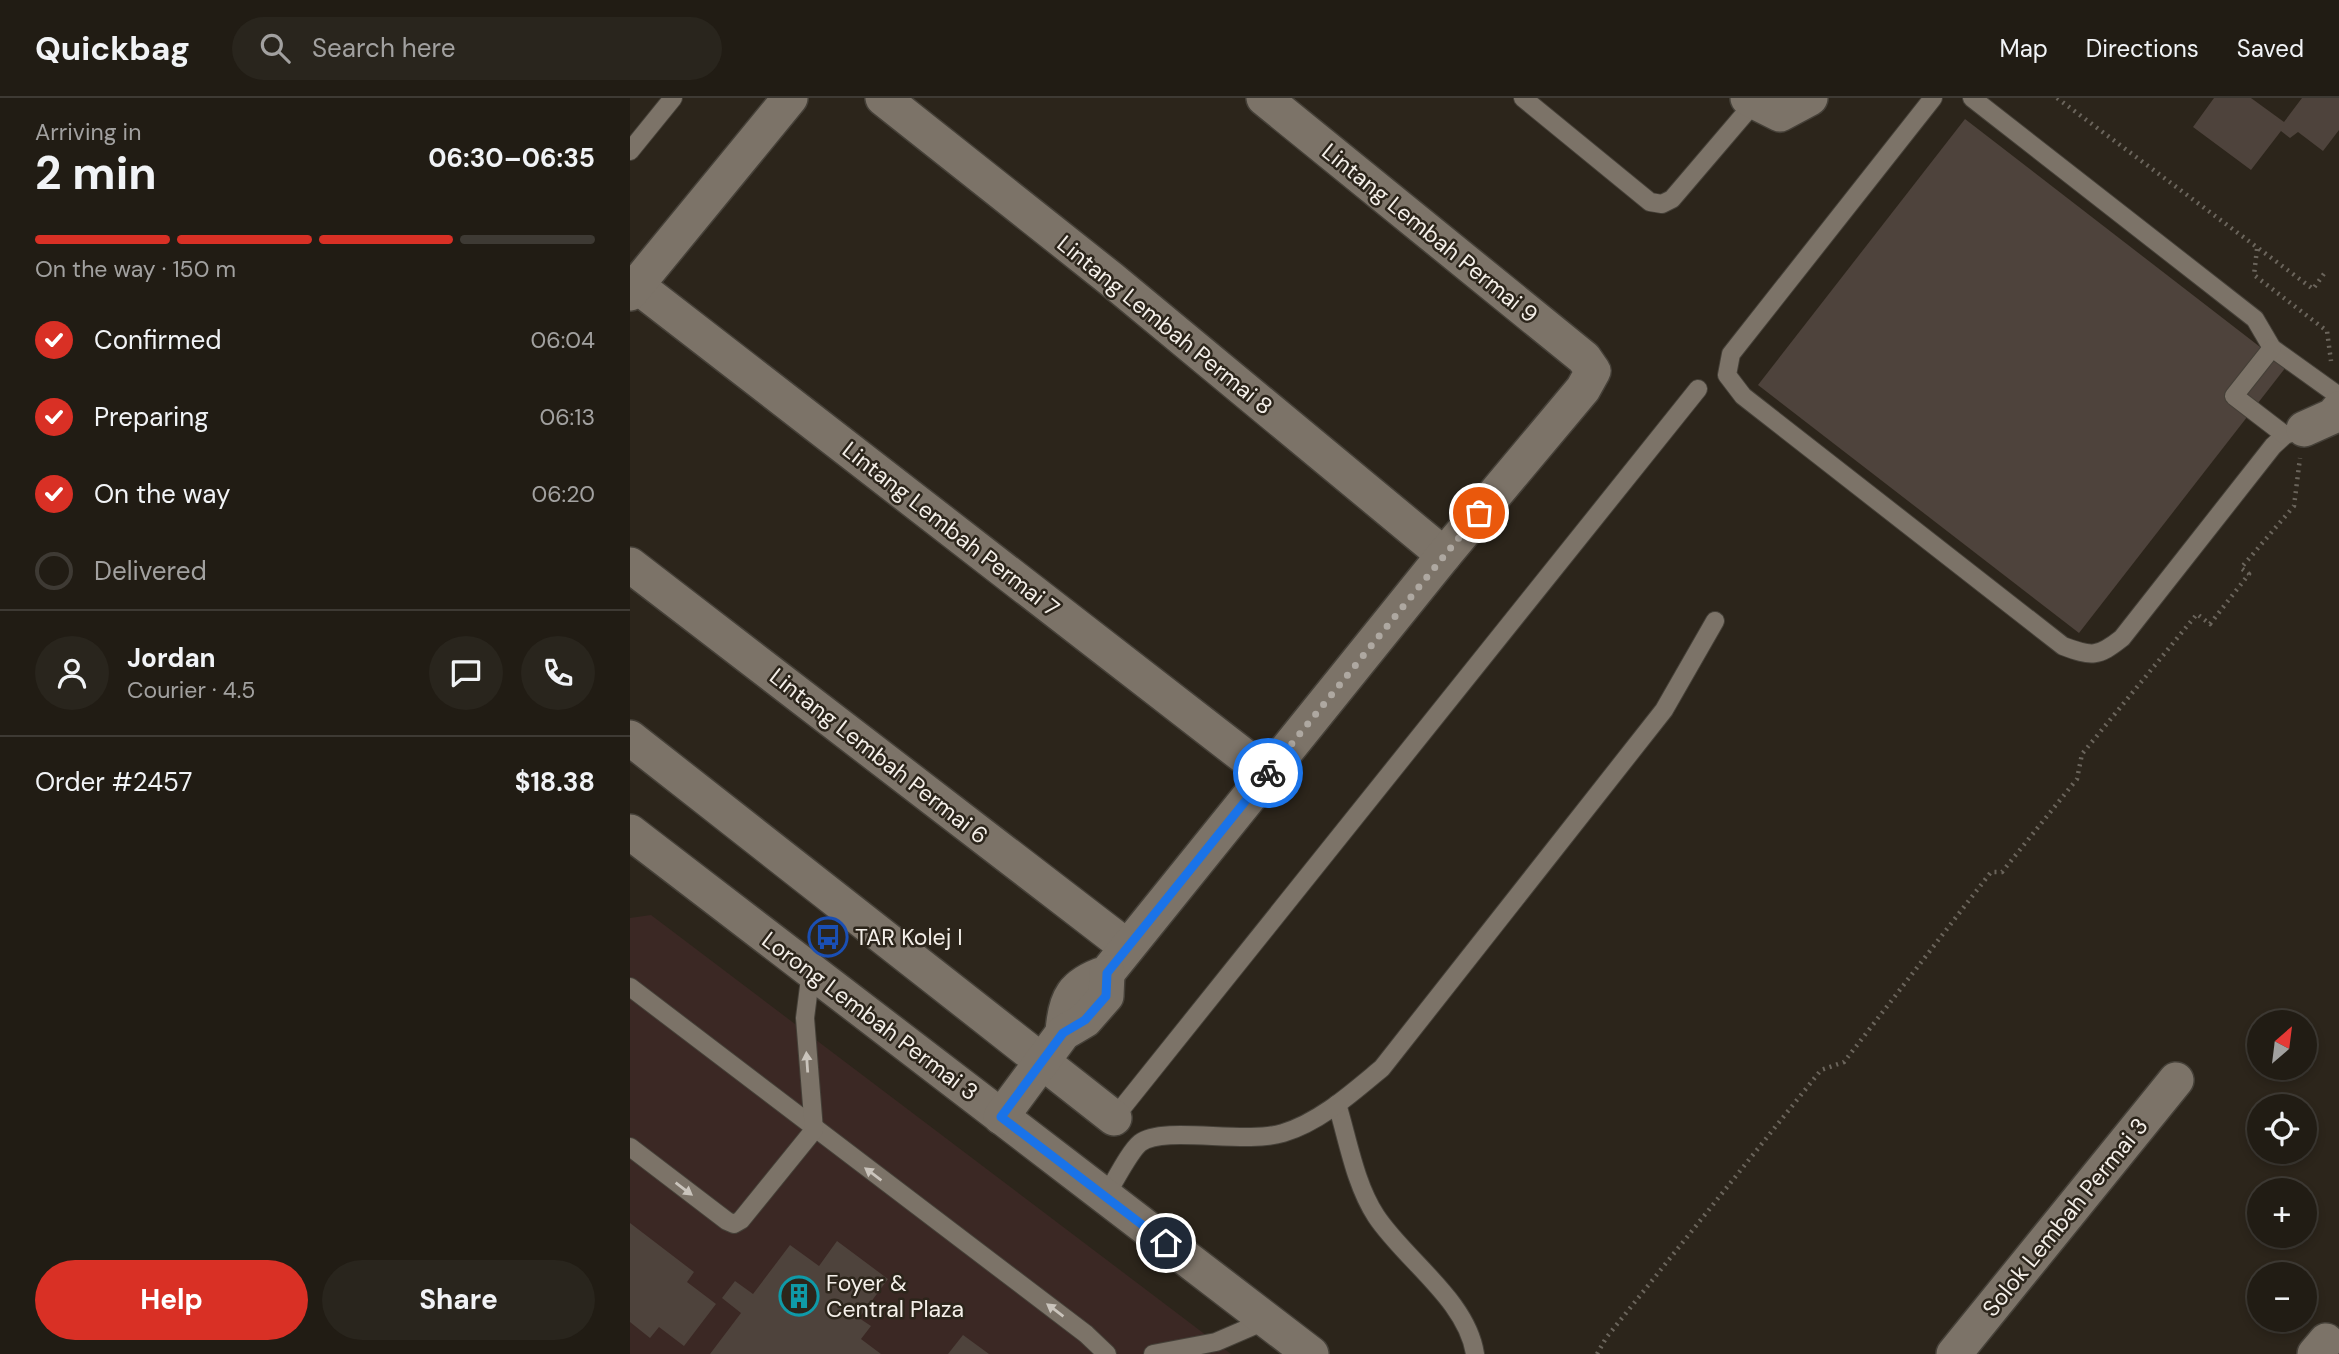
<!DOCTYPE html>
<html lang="en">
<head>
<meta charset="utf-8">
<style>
	:root { --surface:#211c14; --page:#29251d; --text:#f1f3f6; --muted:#a2a1a0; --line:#3e3a34; --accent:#d93025 }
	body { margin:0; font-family:"DM Sans",sans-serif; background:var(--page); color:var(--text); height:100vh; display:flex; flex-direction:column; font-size:26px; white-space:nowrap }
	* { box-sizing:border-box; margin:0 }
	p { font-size:23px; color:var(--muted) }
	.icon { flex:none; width:38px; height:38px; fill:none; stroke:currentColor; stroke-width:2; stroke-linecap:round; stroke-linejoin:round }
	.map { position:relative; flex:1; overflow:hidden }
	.panel { display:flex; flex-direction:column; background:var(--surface); width:630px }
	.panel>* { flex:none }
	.needle { width:46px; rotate:28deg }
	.fabs { position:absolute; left:1617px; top:912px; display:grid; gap:14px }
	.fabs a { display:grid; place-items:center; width:70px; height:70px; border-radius:50%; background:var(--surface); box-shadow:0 4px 10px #0003,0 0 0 2px var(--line); font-size:35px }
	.pin { position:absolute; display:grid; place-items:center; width:60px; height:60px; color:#fff; margin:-30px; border:4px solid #fff; border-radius:50%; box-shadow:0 2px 7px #0007 }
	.courier { position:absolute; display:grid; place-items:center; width:70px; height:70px; margin:-35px; border:5px solid #1a73e8; border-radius:50%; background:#fff; color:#222; box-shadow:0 2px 9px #0007 }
	.head em { font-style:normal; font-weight:700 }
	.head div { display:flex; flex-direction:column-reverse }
	.head { display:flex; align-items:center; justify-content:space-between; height:119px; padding:0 35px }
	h1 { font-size:46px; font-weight:700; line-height:52px }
	.bar { display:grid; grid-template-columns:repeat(4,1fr); gap:10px 7px; align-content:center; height:84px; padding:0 35px }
	.bar i { height:9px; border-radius:5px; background:var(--line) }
	.bar .current { background:var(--accent) }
	.bar p { grid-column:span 4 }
	.line { display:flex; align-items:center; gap:18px; padding:0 35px; border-top:2px solid var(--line) }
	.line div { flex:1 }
	.round { display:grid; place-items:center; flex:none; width:74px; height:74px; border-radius:37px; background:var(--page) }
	ol { padding:0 35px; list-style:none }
	li { display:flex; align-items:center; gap:21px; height:77px }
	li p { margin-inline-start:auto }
	li .icon { padding:7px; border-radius:50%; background:var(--accent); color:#fff; stroke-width:4 }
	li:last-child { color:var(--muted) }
	li i { width:38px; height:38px; border:4px solid var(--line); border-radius:50% }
	.action { display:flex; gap:14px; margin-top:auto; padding:14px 35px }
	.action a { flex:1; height:80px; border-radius:42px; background:var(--accent); color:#fff; font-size:28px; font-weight:700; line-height:80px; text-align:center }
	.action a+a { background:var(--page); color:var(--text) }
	header { display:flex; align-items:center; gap:42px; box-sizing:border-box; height:98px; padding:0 35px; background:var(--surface); border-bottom:2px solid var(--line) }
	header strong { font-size:33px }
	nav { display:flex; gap:38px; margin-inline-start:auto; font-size:24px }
	.search { width:490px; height:63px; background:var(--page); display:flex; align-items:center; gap:18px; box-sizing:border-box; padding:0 24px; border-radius:38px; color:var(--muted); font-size:26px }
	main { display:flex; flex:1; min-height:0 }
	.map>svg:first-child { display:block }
	.education { fill:#3b2824 }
	.building { fill:#4e433c }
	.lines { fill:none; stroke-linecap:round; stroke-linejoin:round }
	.lane-casing { stroke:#454038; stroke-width:20 }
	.street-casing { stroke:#454038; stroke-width:38 }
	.path { stroke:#6b655c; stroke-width:4.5; stroke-dasharray:2 5; stroke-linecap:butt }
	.lane { stroke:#7c7368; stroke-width:18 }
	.street { stroke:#7c7368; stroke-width:35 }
	.oneway { fill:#cac4bc }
	.done { stroke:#aea8a1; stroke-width:7; stroke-dasharray:0 12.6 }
	.route { stroke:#1a73e8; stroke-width:9 }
	.labels { text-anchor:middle; stroke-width:5; stroke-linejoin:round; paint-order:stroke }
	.street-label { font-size:23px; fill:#f4efe9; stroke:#2c251b }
	.poi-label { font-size:23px; fill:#f4efe9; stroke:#2c251b; text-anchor:start }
</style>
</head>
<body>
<header>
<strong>Quickbag</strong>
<div class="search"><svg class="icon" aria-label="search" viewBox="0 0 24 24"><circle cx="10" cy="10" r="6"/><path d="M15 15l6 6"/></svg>Search here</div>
<nav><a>Map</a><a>Directions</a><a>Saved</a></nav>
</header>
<main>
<section class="panel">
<div class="head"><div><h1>2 min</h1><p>Arriving in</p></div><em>06:30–06:35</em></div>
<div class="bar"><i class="current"></i><i class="current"></i><i class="current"></i><i></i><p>On the way · 150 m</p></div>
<ol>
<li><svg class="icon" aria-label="check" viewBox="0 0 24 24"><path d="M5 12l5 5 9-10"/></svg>Confirmed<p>06:04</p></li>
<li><svg class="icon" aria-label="check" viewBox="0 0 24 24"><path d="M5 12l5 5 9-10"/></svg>Preparing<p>06:13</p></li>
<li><svg class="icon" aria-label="check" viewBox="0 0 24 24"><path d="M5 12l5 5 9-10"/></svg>On the way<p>06:20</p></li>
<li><i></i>Delivered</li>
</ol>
<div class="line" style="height:126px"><a class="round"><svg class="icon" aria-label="person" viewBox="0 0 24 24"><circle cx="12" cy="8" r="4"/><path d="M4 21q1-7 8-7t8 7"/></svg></a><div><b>Jordan</b><p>Courier · 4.5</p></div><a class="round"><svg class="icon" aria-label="chat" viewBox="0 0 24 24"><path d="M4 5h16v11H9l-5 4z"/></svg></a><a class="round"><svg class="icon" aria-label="phone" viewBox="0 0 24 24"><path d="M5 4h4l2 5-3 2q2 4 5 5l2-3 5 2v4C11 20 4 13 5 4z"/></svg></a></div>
<div class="line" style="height:91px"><div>Order #2457</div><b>$18.38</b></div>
<div class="action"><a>Help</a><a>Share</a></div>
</section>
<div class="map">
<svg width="1709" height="1256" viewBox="0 0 1709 1256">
	<rect width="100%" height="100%" fill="#2c251b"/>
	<polygon class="education" points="21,817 601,1256 0,1256 0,820"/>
	<g class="building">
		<polygon points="1584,0 1621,0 1654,24 1672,0 1709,0 1709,32 1693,53 1668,34 1660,40 1651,33 1621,72 1563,29"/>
		<polygon points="1335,21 1656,269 1449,535 1128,287"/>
		<polygon points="0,1125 64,1174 57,1184 86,1206 54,1248 29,1229 20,1240 0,1224"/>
		<polygon points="207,1143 258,1181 229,1220 241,1228 231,1241 251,1256 80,1256 111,1215 92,1200 105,1183 123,1196 160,1147 189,1168"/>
		<polygon points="333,1237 359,1256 318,1256"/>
	</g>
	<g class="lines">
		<g class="lane-casing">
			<g id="lane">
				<polyline points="893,0 1020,104 1032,106 1042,101 1124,5"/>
				<path d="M1303,0L1101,256L1097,277L1113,298L1433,548C1462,559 1468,559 1492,540L1643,348L1655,337L1674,331"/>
				<polyline points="1342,0 1625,221 1642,250 1709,298"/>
				<polyline points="0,53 43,0"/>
				<polyline points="1642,250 1604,298 1655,337"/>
				<polyline points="0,889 456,1236 477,1256"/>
				<path d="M707,1006C718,1042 725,1086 746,1118C775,1162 837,1202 845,1256"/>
				<polyline points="484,1020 1068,291"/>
				<polyline points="0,1049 97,1123 104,1126 111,1122 184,1032 175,920 181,873"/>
				<path d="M475,1099C484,1085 499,1054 510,1045C534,1027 614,1047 653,1035C690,1024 723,994 752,970L1034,612L1085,523"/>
				<polyline points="523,1256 586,1244 637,1222"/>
			</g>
		</g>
		<g class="street-casing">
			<g id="street">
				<polyline points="253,0 481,181 814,457"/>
				<polyline points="1118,0 1150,16 1180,0"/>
				<polyline points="6,187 637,676"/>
				<polyline points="0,195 160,0"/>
				<polyline points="1674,331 1703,318 1709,311"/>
				<polyline points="0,467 497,849"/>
				<polyline points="0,640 484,1020"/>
				<polyline points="0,734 681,1256"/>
				<path d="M433,935C435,900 443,886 477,875L814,457L953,291L963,273L954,260L634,0"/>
				<polyline points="371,1019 433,935 455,922 476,898 477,875"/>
				<polyline points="1324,1256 1546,982"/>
				<polyline points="1685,1256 1696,1243"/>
			</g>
		</g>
		<g class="path">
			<polyline points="1427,0 1683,191 1696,173"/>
			<polyline points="1627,151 1624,177 1697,233 1701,263"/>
			<polyline points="967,1256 976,1240 1191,972 1214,964 1361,774 1372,774 1447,681 1452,656 1567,516 1580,526 1619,476 1611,470 1664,408 1670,360"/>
		</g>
		<use href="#lane" class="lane"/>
		<use href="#street" class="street"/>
	</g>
	<defs><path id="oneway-solid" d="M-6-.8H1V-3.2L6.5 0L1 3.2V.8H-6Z" transform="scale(1.75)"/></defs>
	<g class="oneway">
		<use href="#oneway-solid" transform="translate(177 964) rotate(-94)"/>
		<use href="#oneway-solid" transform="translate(243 1076) rotate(-143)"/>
		<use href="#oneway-solid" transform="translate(54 1091) rotate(37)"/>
		<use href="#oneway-solid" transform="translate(425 1212) rotate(-143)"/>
	</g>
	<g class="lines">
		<polyline class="done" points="638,675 849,415"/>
		<polyline class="route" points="536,1145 371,1019 433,935 455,922 476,898 477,875 638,675"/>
	</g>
	<defs>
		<g id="bus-ring" transform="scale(2.0125)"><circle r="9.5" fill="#2c251b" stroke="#1a4fb4" stroke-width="1.5"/><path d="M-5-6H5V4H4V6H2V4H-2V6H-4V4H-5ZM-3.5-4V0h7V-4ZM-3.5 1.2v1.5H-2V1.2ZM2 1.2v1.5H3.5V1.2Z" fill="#1a4fb4"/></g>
		<g id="building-ring" transform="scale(2.0125)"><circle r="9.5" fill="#2c251b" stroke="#0f9aa8" stroke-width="1.5"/><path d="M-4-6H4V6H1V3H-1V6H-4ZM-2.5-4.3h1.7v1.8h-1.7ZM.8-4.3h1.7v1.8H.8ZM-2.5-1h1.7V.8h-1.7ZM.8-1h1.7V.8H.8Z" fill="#0f9aa8"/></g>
	</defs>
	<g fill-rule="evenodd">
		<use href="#bus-ring" x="198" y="839"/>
		<use href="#building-ring" x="169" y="1198"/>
	</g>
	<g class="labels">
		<g class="street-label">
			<text transform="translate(800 135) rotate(39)" y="8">Lintang Lembah Permai 9</text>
			<text transform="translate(535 227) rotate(39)" y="8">Lintang Lembah Permai 8</text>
			<text transform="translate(321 431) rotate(38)" y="8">Lintang Lembah Permai 7</text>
			<text transform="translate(249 658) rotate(38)" y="8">Lintang Lembah Permai 6</text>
			<text transform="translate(240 918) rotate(37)" y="8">Lorong Lembah Permai 3</text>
			<text transform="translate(1435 1119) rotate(-51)" y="8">Solok Lembah Permai 3</text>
		</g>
		<g class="poi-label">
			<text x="225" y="847">TAR Kolej I</text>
			<text x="196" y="1193">Foyer &amp;<tspan x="196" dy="26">Central Plaza</tspan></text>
		</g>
	</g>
</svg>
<div class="fabs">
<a><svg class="needle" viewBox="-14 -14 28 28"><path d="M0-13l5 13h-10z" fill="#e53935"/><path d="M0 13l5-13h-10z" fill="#a2a1a0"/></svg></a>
<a><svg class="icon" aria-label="locate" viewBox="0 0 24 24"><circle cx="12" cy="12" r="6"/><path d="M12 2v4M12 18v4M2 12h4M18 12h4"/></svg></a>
<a>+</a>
<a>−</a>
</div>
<div class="pin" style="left:849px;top:415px;background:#ea580c"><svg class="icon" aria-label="bag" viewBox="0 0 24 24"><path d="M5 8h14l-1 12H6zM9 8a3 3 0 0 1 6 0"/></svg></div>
<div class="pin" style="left:536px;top:1145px;background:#1f2937"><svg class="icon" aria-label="home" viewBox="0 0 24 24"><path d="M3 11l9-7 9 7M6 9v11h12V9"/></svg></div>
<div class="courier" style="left:638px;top:675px"><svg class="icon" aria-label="bike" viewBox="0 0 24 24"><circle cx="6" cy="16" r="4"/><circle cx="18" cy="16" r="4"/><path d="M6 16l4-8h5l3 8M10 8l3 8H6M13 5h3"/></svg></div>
</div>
</main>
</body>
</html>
